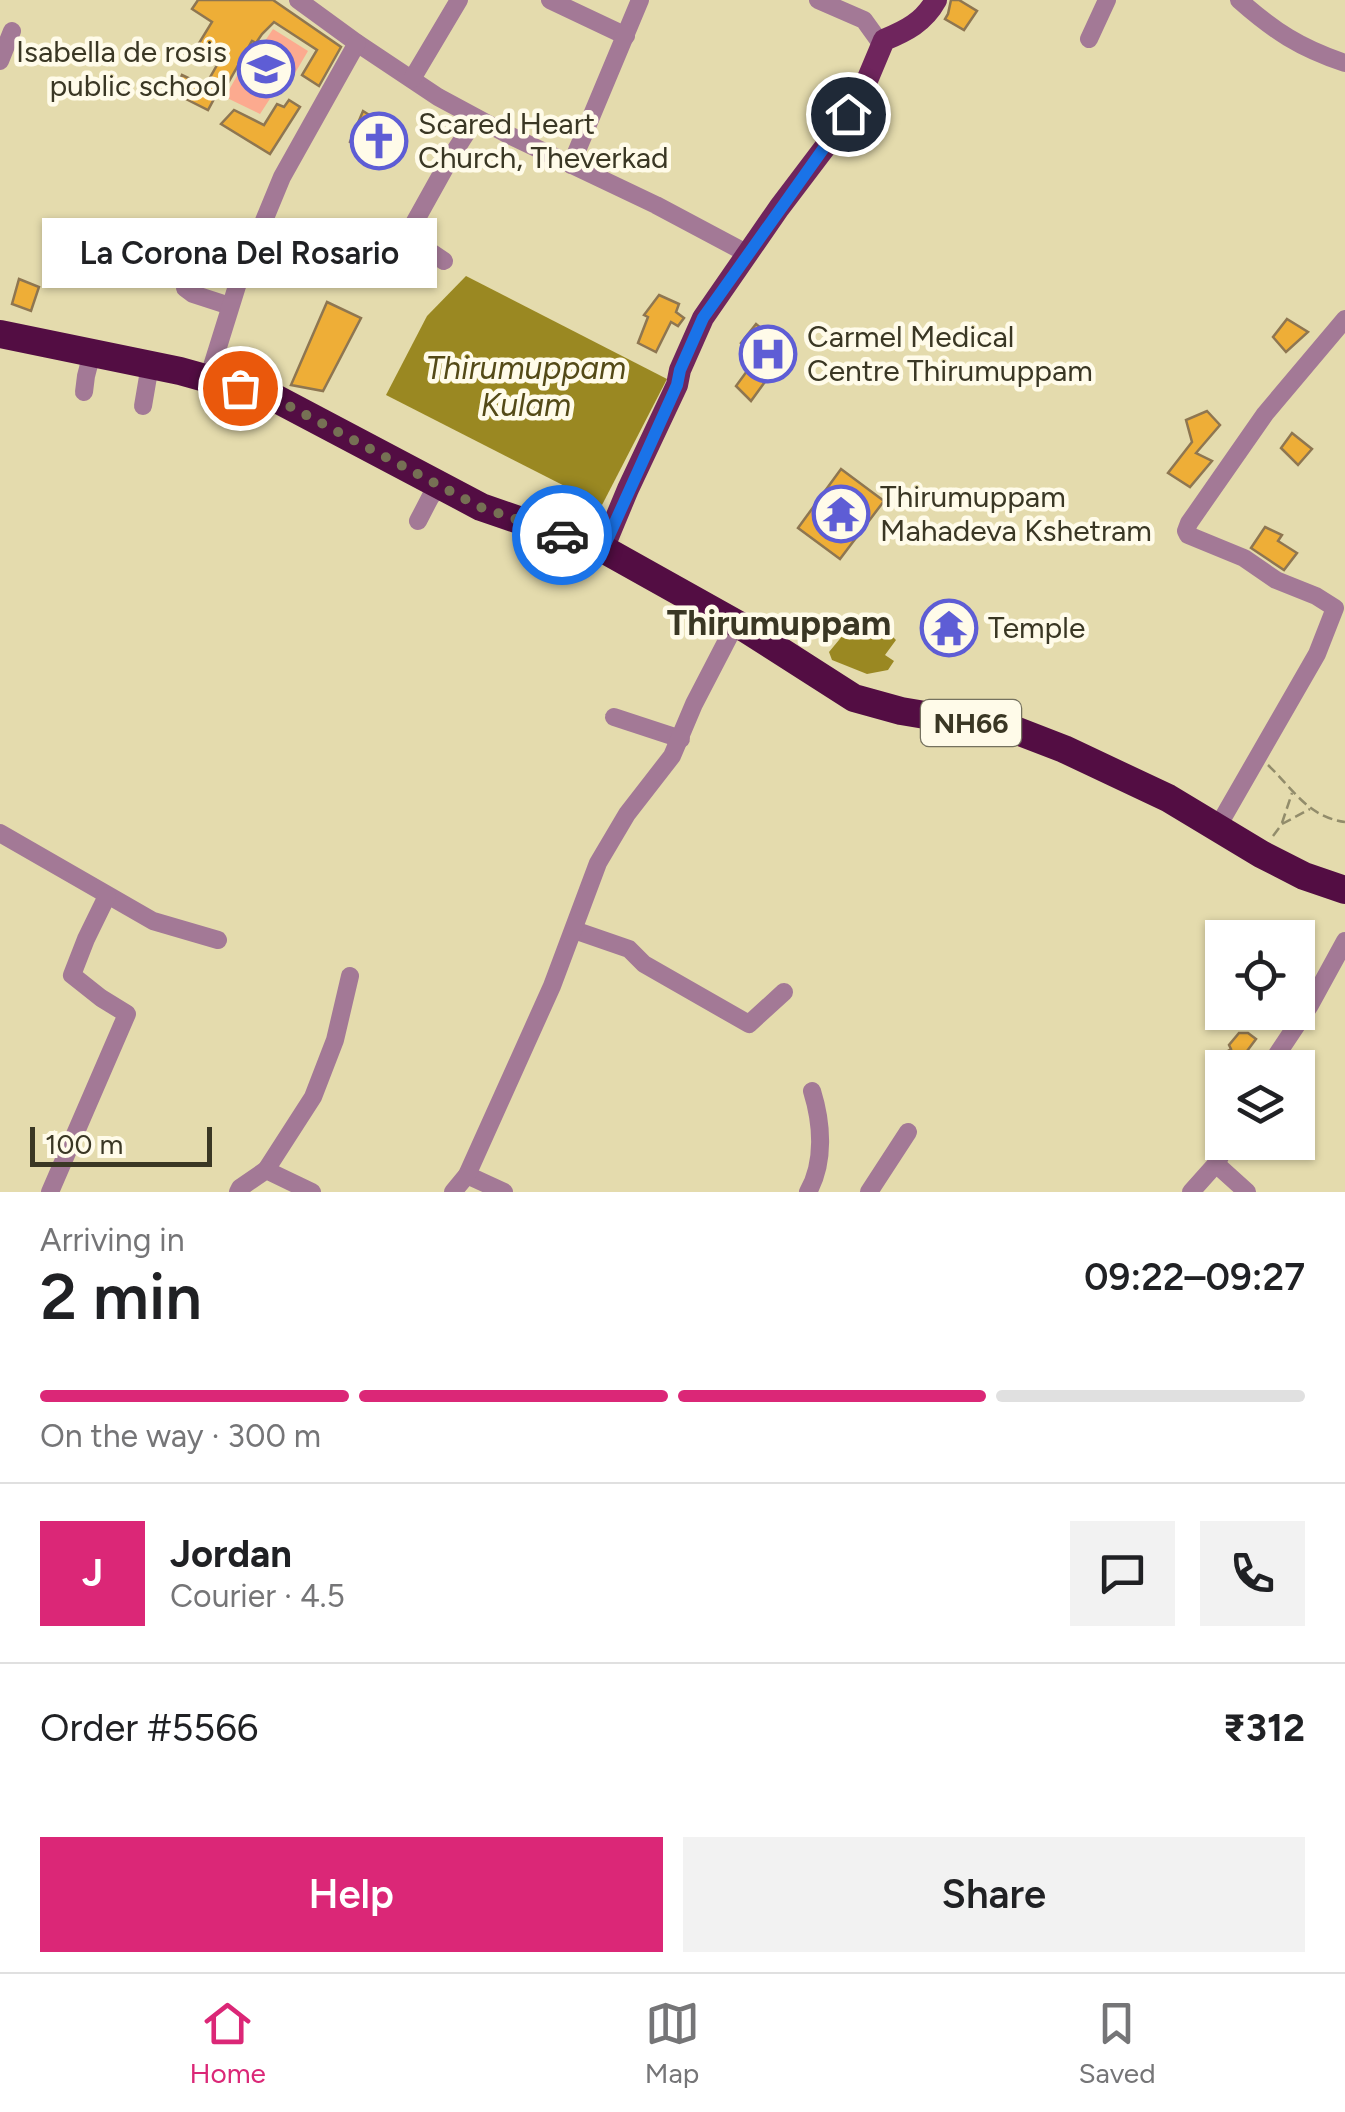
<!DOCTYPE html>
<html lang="en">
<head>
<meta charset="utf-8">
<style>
	:root { --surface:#fff; --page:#f2f2f2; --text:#202124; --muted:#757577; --line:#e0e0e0; --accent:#db2777 }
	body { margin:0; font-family:Figtree,sans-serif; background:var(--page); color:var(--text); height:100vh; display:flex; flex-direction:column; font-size:38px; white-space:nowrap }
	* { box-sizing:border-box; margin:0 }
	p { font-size:32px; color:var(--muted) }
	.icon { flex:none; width:55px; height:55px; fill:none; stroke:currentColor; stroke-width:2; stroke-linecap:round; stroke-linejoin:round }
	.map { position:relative; height:1192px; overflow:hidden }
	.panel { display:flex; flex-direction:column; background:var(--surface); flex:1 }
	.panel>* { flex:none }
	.tools { position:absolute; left:1205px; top:920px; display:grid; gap:20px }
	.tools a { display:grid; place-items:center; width:110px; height:110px; border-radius:0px; background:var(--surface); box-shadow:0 2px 8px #0004; font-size:50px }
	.scale { position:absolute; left:30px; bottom:25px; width:182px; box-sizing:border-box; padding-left:10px; border:5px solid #3a3724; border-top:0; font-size:28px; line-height:35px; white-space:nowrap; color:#3a3724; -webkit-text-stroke:8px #fffbe9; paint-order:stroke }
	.pin { position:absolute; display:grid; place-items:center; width:85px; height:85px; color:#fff; margin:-42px; border:5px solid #fff; border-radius:50%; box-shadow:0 2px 10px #0007 }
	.courier { position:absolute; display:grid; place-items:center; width:100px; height:100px; margin:-50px; border:8px solid #1a73e8; border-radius:50%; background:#fff; color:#222; box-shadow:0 2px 12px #0007 }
	.bubble { position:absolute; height:70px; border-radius:0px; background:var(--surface); box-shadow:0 2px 8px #0004; font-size:32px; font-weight:600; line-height:70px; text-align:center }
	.summary em { font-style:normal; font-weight:600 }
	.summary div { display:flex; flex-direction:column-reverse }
	.summary { display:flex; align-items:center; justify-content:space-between; height:170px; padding:0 40px }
	h1 { font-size:65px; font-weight:600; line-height:75px }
	.bar { display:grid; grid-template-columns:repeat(4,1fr); gap:15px 10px; align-content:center; height:120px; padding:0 40px }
	.bar i { height:12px; border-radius:8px; background:var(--line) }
	.bar .selected { background:var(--accent) }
	.bar p { grid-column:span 4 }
	.line { display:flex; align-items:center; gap:25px; padding:0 40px; border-top:2px solid var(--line) }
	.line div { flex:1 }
	.round { display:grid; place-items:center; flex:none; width:105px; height:105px; border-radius:0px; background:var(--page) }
	.button { display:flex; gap:20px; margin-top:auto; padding:20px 40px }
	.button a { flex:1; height:115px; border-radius:0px; background:var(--accent); color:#fff; font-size:40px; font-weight:600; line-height:115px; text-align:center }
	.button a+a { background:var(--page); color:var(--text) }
	.tabs { display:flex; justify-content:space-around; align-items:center; height:140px; border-top:2px solid var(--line); background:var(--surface); font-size:28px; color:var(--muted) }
	.tabs a { display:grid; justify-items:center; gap:5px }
	.tabs .selected { color:var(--accent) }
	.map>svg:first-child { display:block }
	.green { fill:#fcaa8f }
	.water { fill:#9a8822 }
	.building { fill:#eeae37; stroke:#8e7651; stroke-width:2.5 }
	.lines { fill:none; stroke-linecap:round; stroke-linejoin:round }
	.path { stroke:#928c6b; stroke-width:2.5; stroke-dasharray:10 5; stroke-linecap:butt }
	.minor { stroke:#a37996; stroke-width:18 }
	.major { stroke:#6f255d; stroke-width:22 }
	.highway { stroke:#530d43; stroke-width:28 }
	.done { stroke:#767054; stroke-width:10; stroke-dasharray:0 18 }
	.route { stroke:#1a73e8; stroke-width:12 }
	.labels { text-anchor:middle; stroke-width:9; stroke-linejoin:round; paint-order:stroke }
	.shield { fill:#fffbe9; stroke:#75725f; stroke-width:2.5 }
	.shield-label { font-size:28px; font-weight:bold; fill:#3a3724 }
	.poi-label { font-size:30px; fill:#3a3724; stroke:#fffbe9; text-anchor:start }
	.water-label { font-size:32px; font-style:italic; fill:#544a17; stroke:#fffbe9 }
	.quarter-label { font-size:35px; font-weight:bold; fill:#3a3724; stroke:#fffbe9 }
</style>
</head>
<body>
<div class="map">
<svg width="1345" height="1192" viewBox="0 0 1345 1192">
	<rect width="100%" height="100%" fill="#e4dbad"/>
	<polygon class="green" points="273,29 308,51 285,90 275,91 260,114 225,97 251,51 257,53"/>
	<g class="water">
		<polygon points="466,276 667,379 602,505 386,395 427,316"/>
		<polygon points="858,617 882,626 896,640 885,655 894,661 888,670 867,674 832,660 829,652"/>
	</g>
	<g class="building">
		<polygon points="198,0 273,0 341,47 319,86 302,75 317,50 274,22 262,34 256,43 252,41 224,90 220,88 208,110 174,93 182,75 205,86 217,65 193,53 212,22 192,9"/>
		<polygon points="951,0 959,0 977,11 964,30 945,19 948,14"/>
		<polygon points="289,100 300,107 270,154 221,124 234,110 264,125 277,104 284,107"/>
		<polygon points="363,111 404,137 390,164 350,142"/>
		<polygon points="19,279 39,287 31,311 12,304"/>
		<polygon points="659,295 679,304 676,312 684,318 678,326 671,322 656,352 638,343 648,317 644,315"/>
		<polygon points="327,302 361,318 323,391 291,385"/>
		<polygon points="1287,319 1308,332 1286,352 1273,337"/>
		<polygon points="756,324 788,350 751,401 736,386 758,356 741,343"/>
		<polygon points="1207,411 1220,425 1196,453 1212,461 1190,487 1168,473 1192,442 1186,420"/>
		<polygon points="1292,433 1312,449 1298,465 1281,448"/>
		<polygon points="841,469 884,501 840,559 798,528"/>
		<polygon points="1265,527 1282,535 1278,541 1297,553 1284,570 1251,548"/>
		<polygon points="1239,1033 1248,1033 1256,1039 1247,1051 1248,1057 1235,1068 1221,1068 1216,1063 1220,1056 1231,1049 1229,1045"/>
	</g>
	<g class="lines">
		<g class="path">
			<path d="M1268,765C1293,789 1308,817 1345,822"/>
			<polyline points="1282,823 1292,793"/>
			<polyline points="1273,836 1282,824 1310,809"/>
		</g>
		<g class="minor">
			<polyline points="298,0 357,43 438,97 507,134 656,205 748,254"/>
			<polyline points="550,0 626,36"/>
			<polyline points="818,0 864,20 882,45"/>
			<path d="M1239,0C1274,31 1300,48 1345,63"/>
			<polyline points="1089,39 1107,0"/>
			<polyline points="0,61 12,31"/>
			<polyline points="412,79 459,0"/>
			<polyline points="571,165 640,0"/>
			<polyline points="444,261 407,236 451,157 476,118"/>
			<polyline points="185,288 193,294 230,306"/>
			<polyline points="208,379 237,286 282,177 357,43"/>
			<polyline points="84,392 86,376 92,353"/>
			<polyline points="143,406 150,365"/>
			<polyline points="418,521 431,496 442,487"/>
			<polyline points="614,717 681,739"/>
			<polyline points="1217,828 1317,654 1335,608 1316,596 1276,580 1244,558 1188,535 1186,531 1189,523 1265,414 1345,319"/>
			<polyline points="0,833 153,921 218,940"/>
			<polyline points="574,930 629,949 644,964 749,1024 784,992"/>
			<polyline points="1268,1068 1310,1005 1345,941"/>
			<polyline points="1216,1164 1247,1192"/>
			<polyline points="266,1170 313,1097 335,1040 350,976"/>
			<polyline points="467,1175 504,1192"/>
			<polyline points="50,1192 127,1014 101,998 72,975 86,939 107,896"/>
			<polyline points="238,1192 240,1188 266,1170 312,1192"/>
			<polyline points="453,1192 467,1175 552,986 598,863 627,814 672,756 694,704 736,623"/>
			<path d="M808,1192C825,1162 822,1123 812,1091"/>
			<polyline points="869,1192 908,1132"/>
			<polyline points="1191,1192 1216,1164 1228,1142"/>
		</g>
		<path class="major" d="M603,549L628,489L677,385L680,370L703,318L779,208L832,138L863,90L884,40C906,31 924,22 936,0"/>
		<polyline class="highway" points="0,334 180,371 273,397 481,507 603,549 746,629 854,698 901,711 1015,730 1064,749 1168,798 1261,854 1304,876 1345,890"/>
	</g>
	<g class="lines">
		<polyline class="done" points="240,388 274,398 480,507 562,535"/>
		<polyline class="route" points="562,535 603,549 677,385 680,370 703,318 848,114"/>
	</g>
	<defs>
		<g id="school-ring" transform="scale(2.875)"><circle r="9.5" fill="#fffbe9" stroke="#5e5dd5" stroke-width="1.5"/><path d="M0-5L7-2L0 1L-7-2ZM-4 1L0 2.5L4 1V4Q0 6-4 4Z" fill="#5e5dd5"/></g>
		<g id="church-ring" transform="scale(2.875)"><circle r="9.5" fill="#fffbe9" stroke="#5e5dd5" stroke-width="1.5"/><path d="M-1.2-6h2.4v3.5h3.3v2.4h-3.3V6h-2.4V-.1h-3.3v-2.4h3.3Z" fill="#5e5dd5"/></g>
		<g id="hospital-ring" transform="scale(2.875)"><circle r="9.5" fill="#fffbe9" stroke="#5e5dd5" stroke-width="1.5"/><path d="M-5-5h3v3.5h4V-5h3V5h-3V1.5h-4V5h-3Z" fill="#5e5dd5"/></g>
		<g id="temple-ring" transform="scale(2.875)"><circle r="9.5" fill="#fffbe9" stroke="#5e5dd5" stroke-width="1.5"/><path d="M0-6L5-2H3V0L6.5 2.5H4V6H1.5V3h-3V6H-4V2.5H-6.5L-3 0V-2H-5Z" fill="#5e5dd5"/></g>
	</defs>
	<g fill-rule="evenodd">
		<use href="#school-ring" x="266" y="69"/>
		<use href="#church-ring" x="379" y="141"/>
		<use href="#hospital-ring" x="768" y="354"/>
		<use href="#temple-ring" x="841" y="514"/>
		<use href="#temple-ring" x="949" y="628"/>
	</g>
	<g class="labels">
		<rect class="shield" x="921" y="700" width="100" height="46" rx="8"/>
		<g class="shield-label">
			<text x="971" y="733">NH66</text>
		</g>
		<g class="poi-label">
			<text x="227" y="62" text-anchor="end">Isabella de rosis<tspan x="227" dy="34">public school</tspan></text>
			<text x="418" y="134">Scared Heart<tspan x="418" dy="34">Church, Theverkad</tspan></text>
			<text x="807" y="347">Carmel Medical<tspan x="807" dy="34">Centre Thirumuppam</tspan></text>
			<text x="880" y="507">Thirumuppam<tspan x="880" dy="34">Mahadeva Kshetram</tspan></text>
			<text x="988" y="638">Temple</text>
		</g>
		<g class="water-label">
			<text x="526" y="379">Thirumuppam<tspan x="526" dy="37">Kulam</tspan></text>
		</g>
		<g class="quarter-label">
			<text x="779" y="635">Thirumuppam</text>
		</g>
	</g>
</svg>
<div class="tools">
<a><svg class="icon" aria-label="locate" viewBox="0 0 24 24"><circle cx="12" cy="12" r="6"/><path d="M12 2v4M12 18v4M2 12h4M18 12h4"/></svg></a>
<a><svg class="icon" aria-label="layers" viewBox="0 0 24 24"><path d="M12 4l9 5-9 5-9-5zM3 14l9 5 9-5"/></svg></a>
</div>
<div class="scale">100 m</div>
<div class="pin" style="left:240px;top:388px;background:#ea580c"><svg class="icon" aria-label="bag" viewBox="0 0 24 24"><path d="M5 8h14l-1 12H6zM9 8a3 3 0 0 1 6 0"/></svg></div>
<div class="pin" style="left:848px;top:114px;background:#1f2937"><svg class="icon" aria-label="home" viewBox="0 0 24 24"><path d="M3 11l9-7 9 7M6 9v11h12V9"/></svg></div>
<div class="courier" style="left:562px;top:535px"><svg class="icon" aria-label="car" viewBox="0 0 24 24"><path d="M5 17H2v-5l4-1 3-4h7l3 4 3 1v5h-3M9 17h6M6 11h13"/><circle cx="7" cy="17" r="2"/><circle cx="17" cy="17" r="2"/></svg></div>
<div class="bubble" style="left:42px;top:218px;width:395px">La Corona Del Rosario</div>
</div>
<section class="panel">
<div class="summary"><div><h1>2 min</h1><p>Arriving in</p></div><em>09:22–09:27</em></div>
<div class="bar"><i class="selected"></i><i class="selected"></i><i class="selected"></i><i></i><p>On the way · 300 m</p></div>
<div class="line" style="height:180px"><b class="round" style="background:var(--accent);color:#fff">J</b><div><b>Jordan</b><p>Courier · 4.5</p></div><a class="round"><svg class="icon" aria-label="chat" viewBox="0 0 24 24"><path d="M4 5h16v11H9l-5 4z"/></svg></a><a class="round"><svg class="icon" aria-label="phone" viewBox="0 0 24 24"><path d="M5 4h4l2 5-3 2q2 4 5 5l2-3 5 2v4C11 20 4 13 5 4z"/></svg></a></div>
<div class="line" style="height:130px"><div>Order #5566</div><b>₹312</b></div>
<div class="button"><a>Help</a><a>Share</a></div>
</section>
<nav class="tabs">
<a class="selected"><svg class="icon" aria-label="home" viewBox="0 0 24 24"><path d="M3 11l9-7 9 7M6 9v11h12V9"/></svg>Home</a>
<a><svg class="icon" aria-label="map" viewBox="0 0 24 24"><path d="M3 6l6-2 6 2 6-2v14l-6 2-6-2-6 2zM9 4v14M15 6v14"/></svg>Map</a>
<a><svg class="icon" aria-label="saved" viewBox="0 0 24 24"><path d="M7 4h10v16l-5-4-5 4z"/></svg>Saved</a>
</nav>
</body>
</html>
